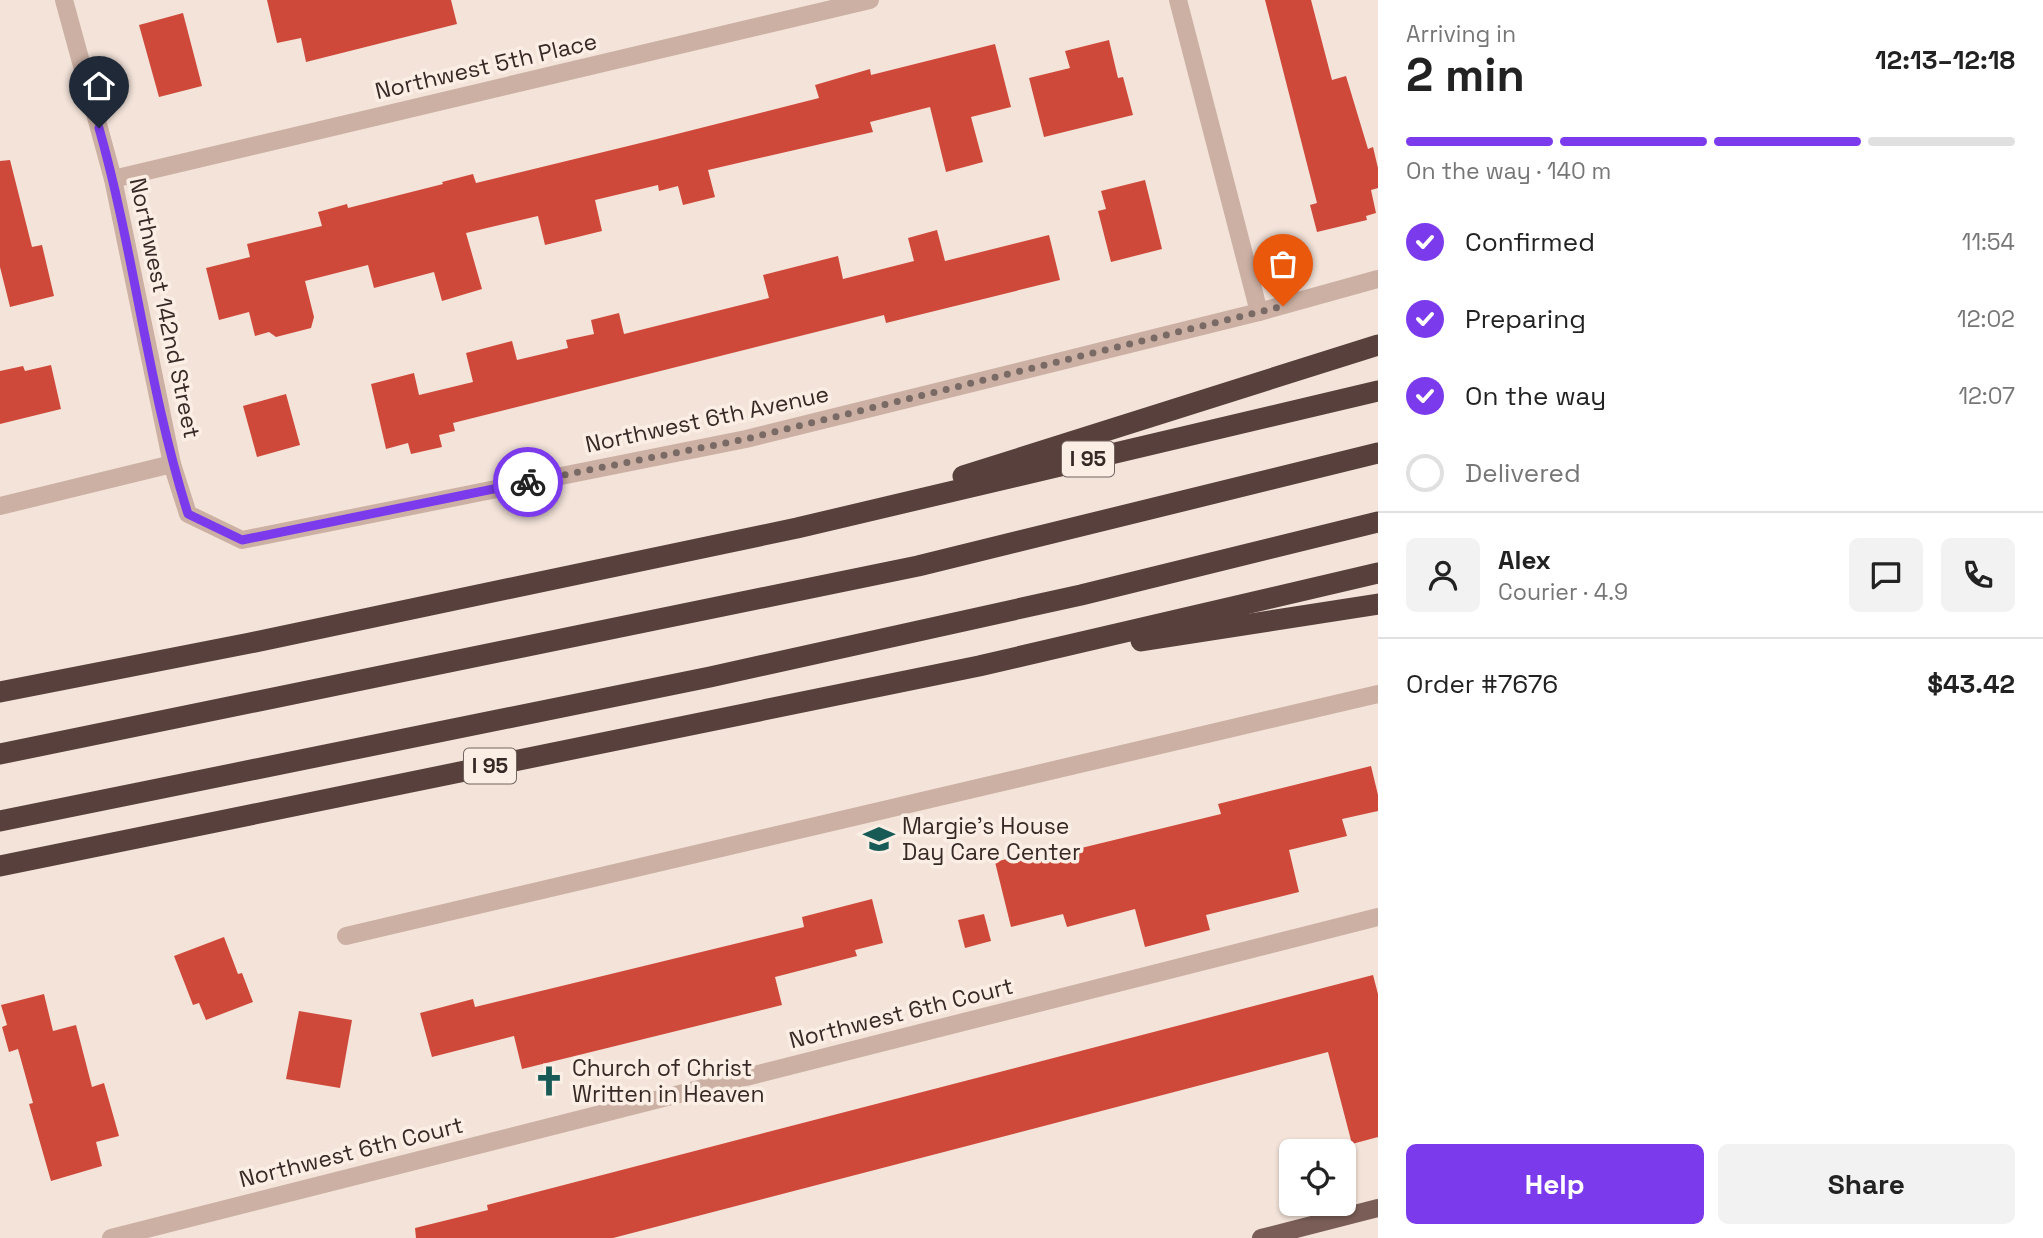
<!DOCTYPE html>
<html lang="en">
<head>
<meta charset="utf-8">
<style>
	:root { --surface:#fff; --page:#f2f2f2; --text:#222; --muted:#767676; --line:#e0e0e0; --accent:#7c3aed }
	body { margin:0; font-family:"Space Grotesk",sans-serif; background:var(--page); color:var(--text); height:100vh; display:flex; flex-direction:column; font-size:26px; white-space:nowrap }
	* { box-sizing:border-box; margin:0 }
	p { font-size:23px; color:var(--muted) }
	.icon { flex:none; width:38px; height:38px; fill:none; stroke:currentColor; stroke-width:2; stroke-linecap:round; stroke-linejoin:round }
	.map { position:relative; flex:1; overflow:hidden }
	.details { display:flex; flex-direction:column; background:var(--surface); width:665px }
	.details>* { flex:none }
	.controls { position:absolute; left:1279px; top:1139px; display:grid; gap:14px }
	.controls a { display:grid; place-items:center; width:77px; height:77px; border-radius:10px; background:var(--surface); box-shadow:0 2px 5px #0004; font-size:35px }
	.pin { position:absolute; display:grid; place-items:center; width:60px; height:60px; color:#fff; margin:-72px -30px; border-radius:50% 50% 50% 0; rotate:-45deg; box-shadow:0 0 7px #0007 }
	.pin .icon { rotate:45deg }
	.courier { position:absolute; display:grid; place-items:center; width:70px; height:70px; margin:-35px; border:5px solid #7c3aed; border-radius:50%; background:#fff; color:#222; box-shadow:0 2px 9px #0007 }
	.summary em { font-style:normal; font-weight:800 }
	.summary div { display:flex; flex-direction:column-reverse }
	.summary { display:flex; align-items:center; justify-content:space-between; height:119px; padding:0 28px }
	h1 { font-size:46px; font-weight:800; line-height:52px }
	.bar { display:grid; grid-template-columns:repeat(4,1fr); gap:10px 7px; align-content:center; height:84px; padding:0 28px }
	.bar i { height:9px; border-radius:5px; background:var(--line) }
	.bar .on { background:var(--accent) }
	.bar p { grid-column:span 4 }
	.line { display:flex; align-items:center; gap:18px; padding:0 28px; border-top:2px solid var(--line) }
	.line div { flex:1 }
	.round { display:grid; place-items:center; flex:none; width:74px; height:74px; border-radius:10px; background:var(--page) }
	ol { padding:0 28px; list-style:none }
	li { display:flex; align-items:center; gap:21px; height:77px }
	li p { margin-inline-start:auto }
	li .icon { padding:7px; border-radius:50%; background:var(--accent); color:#fff; stroke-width:4 }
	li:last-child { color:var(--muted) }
	li i { width:38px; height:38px; border:4px solid var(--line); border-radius:50% }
	.button { display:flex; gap:14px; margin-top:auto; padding:14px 28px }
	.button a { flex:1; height:80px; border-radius:10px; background:var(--accent); color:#fff; font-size:28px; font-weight:800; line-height:80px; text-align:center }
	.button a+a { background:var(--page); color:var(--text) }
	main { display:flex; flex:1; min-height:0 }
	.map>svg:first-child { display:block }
	.building { fill:#cf493a }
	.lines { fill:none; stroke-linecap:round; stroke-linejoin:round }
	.minor { stroke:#ccb0a4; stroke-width:18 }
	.major { stroke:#7a5d56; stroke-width:18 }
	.highway { stroke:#58413c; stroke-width:21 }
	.done { stroke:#796a65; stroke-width:7; stroke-dasharray:0 12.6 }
	.route { stroke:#7c3aed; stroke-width:9 }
	.labels { text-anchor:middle; stroke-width:7; stroke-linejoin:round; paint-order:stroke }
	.shield { fill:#fbeee5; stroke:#72645f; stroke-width:2 }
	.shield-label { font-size:21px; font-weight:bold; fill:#372926 }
	.street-label { font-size:23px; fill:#372926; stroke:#fbeee5 }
	.poi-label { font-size:23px; fill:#372926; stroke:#fbeee5; text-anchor:start }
</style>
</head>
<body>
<main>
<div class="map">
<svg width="1378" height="1238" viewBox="0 0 1378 1238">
	<rect width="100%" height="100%" fill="#f3e3d9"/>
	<g class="building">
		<polygon points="267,0 451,0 457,24 306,62 301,38 277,43"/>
		<polygon points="1265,0 1311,0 1332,80 1346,76 1368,149 1373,147 1378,168 1378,188 1371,190 1376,213 1366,216 1367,220 1317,232 1310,205 1317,203"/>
		<polygon points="183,13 202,86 159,97 139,25"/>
		<polygon points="1109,40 1118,78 1123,77 1133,115 1044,137 1029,78 1070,68 1065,51"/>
		<polygon points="995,44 1011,107 971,117 983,162 946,172 930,107 870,122 873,132 708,170 715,197 683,205 678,186 659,191 658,185 595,200 602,231 545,245 538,216 466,233 482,289 442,301 434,272 374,288 368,265 305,281 314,317 311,328 276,337 269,332 255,336 249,312 219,320 206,268 250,257 247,244 322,226 318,212 347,204 348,208 443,184 442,182 473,174 476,183 661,138 819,98 815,85 870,69 871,75"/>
		<polygon points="10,160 32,247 42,245 54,296 10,307 0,267 0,161"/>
		<polygon points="1145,180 1162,249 1111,262 1098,211 1106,209 1101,191"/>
		<polygon points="937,230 945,261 1049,235 1060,280 886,323 884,315 453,423 455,431 439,435 442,447 411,454 408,443 386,449 371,384 414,373 419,395 473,382 466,353 512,341 517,360 568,348 566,340 594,334 591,320 619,313 624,334 769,298 763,275 838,256 843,279 914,261 908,238"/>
		<polygon points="51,365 61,409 0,424 0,371 23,366 25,371"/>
		<polygon points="286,394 300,445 257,457 243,406"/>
		<polygon points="1371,766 1378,795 1378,811 1342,819 1347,836 1289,850 1299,892 1206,915 1210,930 1145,947 1135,909 1067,927 1063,914 1011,927 995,862 1034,852 1036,859 1221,814 1218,804"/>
		<polygon points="872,899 883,943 855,950 857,956 775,977 782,1005 522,1069 514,1036 432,1057 420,1013 473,999 475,1007 804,927 802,917"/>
		<polygon points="984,914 991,941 965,948 958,920"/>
		<polygon points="224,937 238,974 242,973 253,1002 206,1020 199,1003 193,1005 174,956"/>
		<polygon points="1373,975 1378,994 1378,1137 1352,1144 1328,1052 613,1238 416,1238 415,1228 488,1210 487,1205"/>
		<polygon points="44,994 53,1031 76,1025 92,1087 104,1083 119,1136 96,1142 102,1166 51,1181 29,1104 33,1103 18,1049 9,1052 2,1027 7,1025 1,1005"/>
		<polygon points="299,1011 352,1020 340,1088 286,1079"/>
	</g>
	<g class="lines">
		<g class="minor">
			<polyline points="64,0 113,179 172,464 188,514 242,540 746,439 1259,312 1378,279"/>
			<polyline points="1178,0 1259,312"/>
			<polyline points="113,179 870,0"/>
			<polyline points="0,506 172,464"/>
			<polyline points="346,936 1378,694"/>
			<polyline points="111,1238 1378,917"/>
		</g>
		<polyline class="major" points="1261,1238 1378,1208"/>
		<g class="highway">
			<polyline points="963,476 1378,345"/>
			<polyline points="1141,641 1378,604"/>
			<polyline points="0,692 250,643 797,528 1378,391"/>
			<polyline points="0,754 918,566 1378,453"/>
			<polyline points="0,821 710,677 1081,595 1378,522"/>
			<polyline points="0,866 979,666 1378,573"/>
		</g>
	</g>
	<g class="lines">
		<polyline class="done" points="528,482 746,439 1283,306"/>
		<path class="route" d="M99,128C135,255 148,388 188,514L242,540L528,482"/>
	</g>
	<defs>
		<g id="school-bare" transform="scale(2.415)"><path d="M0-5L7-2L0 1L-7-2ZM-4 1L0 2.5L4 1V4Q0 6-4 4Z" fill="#185b56" stroke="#fbeee5" stroke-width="2.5" paint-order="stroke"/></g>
		<g id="church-bare" transform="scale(2.415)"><path d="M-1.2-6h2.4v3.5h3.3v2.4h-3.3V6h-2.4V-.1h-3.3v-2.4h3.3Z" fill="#185b56" stroke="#fbeee5" stroke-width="2.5" paint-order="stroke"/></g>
	</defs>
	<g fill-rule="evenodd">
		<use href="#school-bare" x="879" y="839"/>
		<use href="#church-bare" x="549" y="1081"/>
	</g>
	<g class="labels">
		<g class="shield">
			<rect x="1062" y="441.5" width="52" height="35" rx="5"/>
			<rect x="464" y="748.5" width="52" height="35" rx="5"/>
		</g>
		<g class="shield-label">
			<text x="1088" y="466">I 95</text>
			<text x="490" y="773">I 95</text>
		</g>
		<g class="street-label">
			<text transform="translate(486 66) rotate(-13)" y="8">Northwest 5th Place</text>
			<text transform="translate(165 308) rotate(78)" y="8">Northwest 142nd Street</text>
			<text transform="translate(707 419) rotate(-12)" y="8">Northwest 6th Avenue</text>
			<text transform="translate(901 1013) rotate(-14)" y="8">Northwest 6th Court</text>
			<text transform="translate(351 1152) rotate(-14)" y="8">Northwest 6th Court</text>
		</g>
		<g class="poi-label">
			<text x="902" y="834">Margie's House<tspan x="902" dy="26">Day Care Center</tspan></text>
			<text x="572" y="1076">Church of Christ<tspan x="572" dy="26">Written in Heaven</tspan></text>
		</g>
	</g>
</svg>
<div class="controls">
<a><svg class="icon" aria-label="locate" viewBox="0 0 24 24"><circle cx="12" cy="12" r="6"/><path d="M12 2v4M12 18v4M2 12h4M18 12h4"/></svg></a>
</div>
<div class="pin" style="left:1283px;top:306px;background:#ea580c"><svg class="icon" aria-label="bag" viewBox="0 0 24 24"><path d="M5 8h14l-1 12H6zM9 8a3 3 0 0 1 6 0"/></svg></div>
<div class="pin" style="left:99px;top:128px;background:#1f2937"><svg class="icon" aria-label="home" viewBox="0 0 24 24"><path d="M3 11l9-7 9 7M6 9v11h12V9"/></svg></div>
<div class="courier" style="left:528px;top:482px"><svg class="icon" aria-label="bike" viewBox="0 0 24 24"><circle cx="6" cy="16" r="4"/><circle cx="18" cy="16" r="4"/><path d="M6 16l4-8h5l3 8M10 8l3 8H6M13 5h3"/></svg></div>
</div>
<section class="details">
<div class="summary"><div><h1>2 min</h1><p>Arriving in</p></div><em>12:13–12:18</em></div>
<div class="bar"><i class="on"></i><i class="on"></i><i class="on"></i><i></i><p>On the way · 140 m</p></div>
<ol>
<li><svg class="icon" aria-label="check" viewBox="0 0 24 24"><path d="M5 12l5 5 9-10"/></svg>Confirmed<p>11:54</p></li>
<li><svg class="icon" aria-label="check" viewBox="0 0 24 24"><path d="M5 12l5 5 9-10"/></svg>Preparing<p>12:02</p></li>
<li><svg class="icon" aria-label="check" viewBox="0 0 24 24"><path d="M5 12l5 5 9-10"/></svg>On the way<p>12:07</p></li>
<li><i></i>Delivered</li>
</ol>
<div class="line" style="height:126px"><a class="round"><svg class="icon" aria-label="person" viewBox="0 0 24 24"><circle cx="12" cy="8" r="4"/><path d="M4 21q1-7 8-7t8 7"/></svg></a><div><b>Alex</b><p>Courier · 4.9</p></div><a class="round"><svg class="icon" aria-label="chat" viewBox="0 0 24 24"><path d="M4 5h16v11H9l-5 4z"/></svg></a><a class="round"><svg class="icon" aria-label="phone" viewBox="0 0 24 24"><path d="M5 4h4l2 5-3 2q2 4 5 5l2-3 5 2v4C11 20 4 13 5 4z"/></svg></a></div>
<div class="line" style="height:91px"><div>Order #7676</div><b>$43.42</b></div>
<div class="button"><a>Help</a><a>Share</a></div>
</section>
</main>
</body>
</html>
